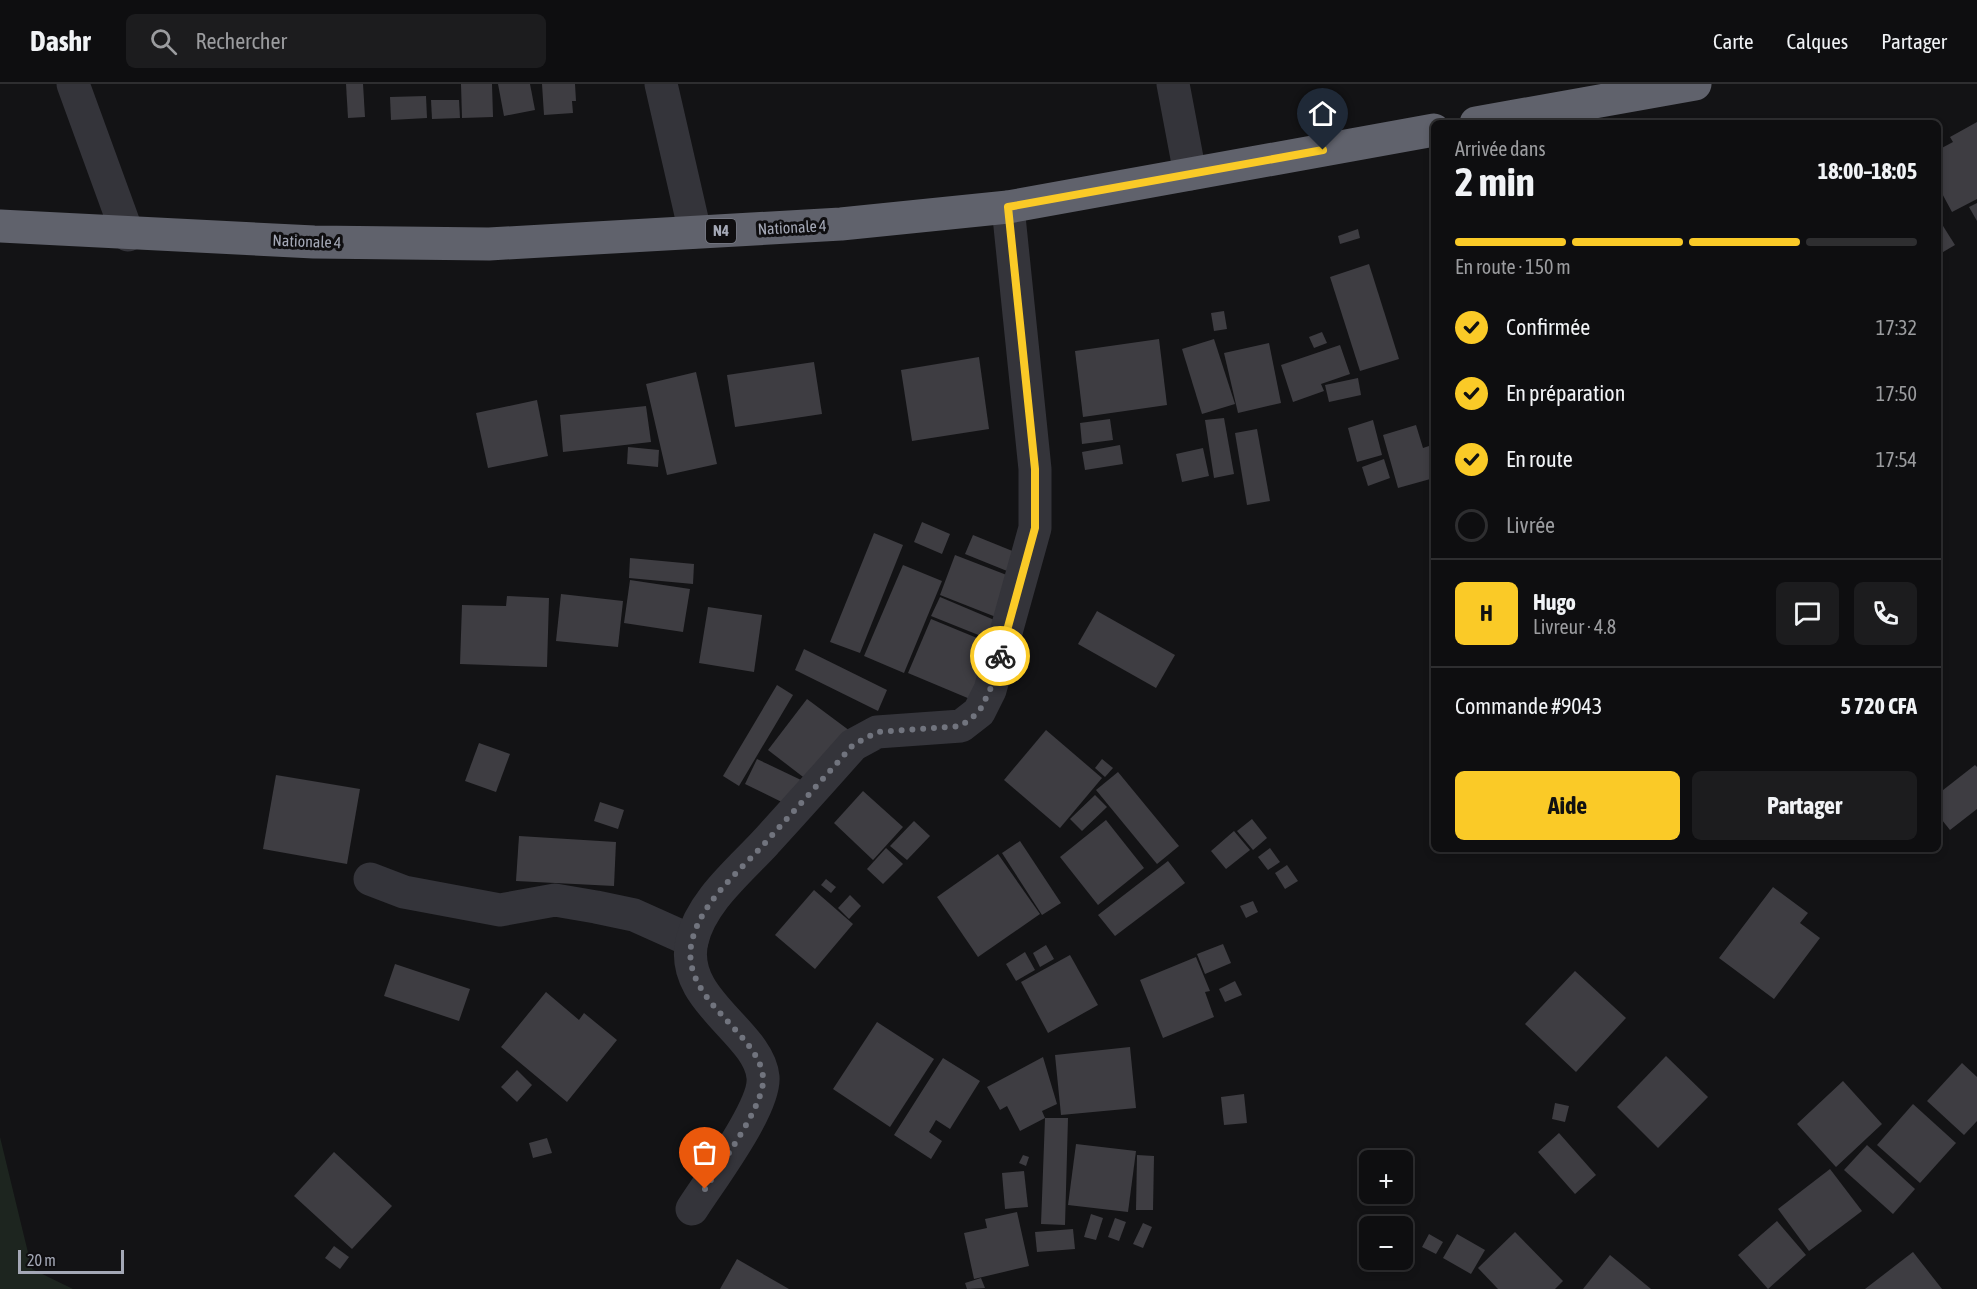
<!DOCTYPE html>
<html lang="fr">
<head>
<meta charset="utf-8">
<style>
	:root { --surface:#0e0e10; --page:#1c1c1e; --text:#f1f3f6; --muted:#9b9c9f; --line:#2e2e30; --accent:#faca27 }
	body { margin:0; font-family:"Asap Condensed",sans-serif; background:var(--page); color:var(--text); height:100vh; display:flex; flex-direction:column; font-size:22px; white-space:nowrap }
	* { box-sizing:border-box; margin:0 }
	p { font-size:20px; color:var(--muted) }
	.icon { flex:none; width:33px; height:33px; fill:none; stroke:currentColor; stroke-width:2; stroke-linecap:round; stroke-linejoin:round }
	.map { position:relative; flex:1; overflow:hidden }
	.details { position:absolute; left:1431px; top:36px; width:510px; height:732px; display:flex; flex-direction:column; background:var(--surface); border-radius:9px; box-shadow:0 3px 9px #0003,0 0 0 2px var(--line) }
	.details>* { flex:none }
	.buttons { position:absolute; left:1359px; top:1066px; display:grid; gap:12px }
	.buttons a { display:grid; place-items:center; width:54px; height:54px; border-radius:9px; background:var(--surface); box-shadow:0 3px 9px #0003,0 0 0 2px var(--line); font-size:30px }
	.scale { position:absolute; left:18px; bottom:15px; width:106px; box-sizing:border-box; padding-left:6px; border:3px solid #a4a8b6; border-top:0; font-size:16px; line-height:21px; white-space:nowrap; color:#a4a8b6; -webkit-text-stroke:4px #0f0e10; paint-order:stroke }
	.pin { position:absolute; display:grid; place-items:center; width:51px; height:51px; color:#fff; margin:-62px -26px; border-radius:50% 50% 50% 0; rotate:-45deg; box-shadow:0 0 6px #0007 }
	.pin .icon { rotate:45deg }
	.courier { position:absolute; display:grid; place-items:center; width:60px; height:60px; margin:-30px; border:4px solid #faca27; border-radius:50%; background:#fff; color:#222; box-shadow:0 2px 8px #0007 }
	.headline em { font-style:normal; font-weight:700 }
	.headline div { display:flex; flex-direction:column-reverse }
	.headline { display:flex; align-items:center; justify-content:space-between; height:102px; padding:0 24px }
	h1 { font-size:39px; font-weight:700; line-height:45px }
	.bar { display:grid; grid-template-columns:repeat(4,1fr); gap:9px 6px; align-content:center; height:72px; padding:0 24px }
	.bar i { height:8px; border-radius:4px; background:var(--line) }
	.bar .active { background:var(--accent) }
	.bar p { grid-column:span 4 }
	.line { display:flex; align-items:center; gap:15px; padding:0 24px; border-top:2px solid var(--line) }
	.line div { flex:1 }
	.round { display:grid; place-items:center; flex:none; width:63px; height:63px; border-radius:9px; background:var(--page) }
	ol { padding:0 24px; list-style:none }
	li { display:flex; align-items:center; gap:18px; height:66px }
	li p { margin-inline-start:auto }
	li .icon { padding:6px; border-radius:50%; background:var(--accent); color:#111; stroke-width:4 }
	li:last-child { color:var(--muted) }
	li i { width:33px; height:33px; border:3px solid var(--line); border-radius:50% }
	.action { display:flex; gap:12px; margin-top:auto; padding:12px 24px }
	.action a { flex:1; height:69px; border-radius:9px; background:var(--accent); color:#111; font-size:24px; font-weight:700; line-height:69px; text-align:center }
	.action a+a { background:var(--page); color:var(--text) }
	header { display:flex; align-items:center; gap:36px; box-sizing:border-box; height:84px; padding:0 30px; background:var(--surface); border-bottom:2px solid var(--line) }
	header strong { font-size:28px }
	nav { display:flex; gap:33px; margin-inline-start:auto; font-size:21px }
	.search { width:420px; height:54px; background:var(--page); display:flex; align-items:center; gap:15px; box-sizing:border-box; padding:0 21px; border-radius:9px; color:var(--muted); font-size:22px }
	.map>svg:first-child { display:block }
	.green { fill:#1d251f }
	.building { fill:#3e3d42 }
	.lines { fill:none; stroke-linecap:round; stroke-linejoin:round }
	.minor { stroke:#34343a; stroke-width:33 }
	.highway { stroke:#60626c; stroke-width:33 }
	.done { stroke:#71747e; stroke-width:6; stroke-dasharray:0 10.8 }
	.route { stroke:#faca27; stroke-width:8 }
	.labels { text-anchor:middle; stroke-width:6; stroke-linejoin:round; paint-order:stroke }
	.shield { fill:#0f0e10; stroke:#777a84; stroke-width:1.5 }
	.shield-label { font-size:15px; font-weight:bold; fill:#a4a8b6 }
	.street-label { font-size:16px; fill:#a4a8b6; stroke:#0f0e10 }
</style>
</head>
<body>
<header>
<strong>Dashr</strong>
<div class="search"><svg class="icon" aria-label="search" viewBox="0 0 24 24"><circle cx="10" cy="10" r="6"/><path d="M15 15l6 6"/></svg>Rechercher</div>
<nav><a>Carte</a><a>Calques</a><a>Partager</a></nav>
</header>
<div class="map">
<svg width="1977" height="1205" viewBox="0 0 1977 1205">
	<rect width="100%" height="100%" fill="#131315"/>
	<polygon class="green" points="0,1053 32,1185 73,1205 0,1205"/>
	<g class="building">
		<polygon points="346,0 363,0 365,33 348,34"/>
		<polygon points="461,0 492,0 493,33 462,34"/>
		<polygon points="498,0 530,0 535,26 504,32"/>
		<polygon points="542,0 575,0 576,17 572,17 573,29 544,31"/>
		<polygon points="426,12 427,34 391,36 390,13"/>
		<polygon points="431,16 459,16 460,34 432,35"/>
		<polygon points="1977,38 1977,115 1952,128 1938,102 1938,66 1953,58 1950,53"/>
		<polygon points="1977,119 1977,137 1969,123"/>
		<polygon points="1938,134 1955,161 1938,171"/>
		<polygon points="1358,145 1360,154 1340,160 1338,152"/>
		<polygon points="1369,180 1399,275 1360,287 1330,193"/>
		<polygon points="1224,227 1227,245 1214,247 1211,229"/>
		<polygon points="1322,248 1327,259 1314,264 1309,253"/>
		<polygon points="1159,255 1167,321 1083,333 1075,267"/>
		<polygon points="1214,255 1235,320 1202,330 1182,265"/>
		<polygon points="1269,259 1281,319 1238,329 1224,269"/>
		<polygon points="1340,261 1350,290 1321,300 1324,307 1293,318 1281,281"/>
		<polygon points="979,273 989,345 912,357 901,286"/>
		<polygon points="814,278 822,330 735,343 727,291"/>
		<polygon points="696,288 717,380 667,391 646,300"/>
		<polygon points="1358,294 1361,311 1329,318 1325,301"/>
		<polygon points="537,316 548,372 488,384 476,329"/>
		<polygon points="646,322 651,358 563,368 560,331"/>
		<polygon points="1224,334 1234,390 1214,394 1205,336"/>
		<polygon points="1110,335 1113,356 1082,360 1080,339"/>
		<polygon points="1373,336 1382,371 1357,378 1348,344"/>
		<polygon points="1416,341 1423,364 1432,361 1434,394 1398,404 1383,351"/>
		<polygon points="1257,345 1270,417 1247,421 1235,349"/>
		<polygon points="1120,361 1123,380 1085,386 1082,368"/>
		<polygon points="628,363 659,366 658,383 627,380"/>
		<polygon points="1203,364 1209,392 1182,398 1176,370"/>
		<polygon points="1384,375 1390,394 1368,402 1362,383"/>
		<polygon points="922,438 950,450 942,470 914,458"/>
		<polygon points="874,449 903,461 860,569 830,558"/>
		<polygon points="973,451 1020,470 1012,489 965,470"/>
		<polygon points="955,471 1017,495 1001,535 940,511"/>
		<polygon points="630,474 694,480 693,500 629,494"/>
		<polygon points="903,481 942,497 904,589 864,572"/>
		<polygon points="630,496 690,505 683,548 624,539"/>
		<polygon points="561,510 623,517 618,563 556,557"/>
		<polygon points="507,512 549,514 547,583 460,580 462,521 506,522"/>
		<polygon points="940,513 1023,548 1016,566 931,532"/>
		<polygon points="708,523 762,531 754,588 699,579"/>
		<polygon points="1097,527 1175,571 1156,604 1078,560"/>
		<polygon points="931,535 994,561 970,615 908,589"/>
		<polygon points="804,565 887,606 878,627 795,586"/>
		<polygon points="777,601 793,611 739,702 723,692"/>
		<polygon points="807,615 850,647 811,699 768,666"/>
		<polygon points="1046,646 1102,694 1060,744 1004,696"/>
		<polygon points="479,659 510,670 496,708 465,697"/>
		<polygon points="757,675 822,706 810,732 745,700"/>
		<polygon points="1102,675 1113,684 1105,693 1095,684"/>
		<polygon points="1975,681 1977,683 1977,725 1950,746 1938,731 1938,710"/>
		<polygon points="1118,688 1179,762 1157,780 1096,706"/>
		<polygon points="276,691 360,705 347,780 263,765"/>
		<polygon points="863,707 903,743 873,776 834,739"/>
		<polygon points="1095,711 1107,723 1082,747 1070,735"/>
		<polygon points="600,718 624,726 618,745 594,737"/>
		<polygon points="1252,735 1267,754 1253,766 1237,747"/>
		<polygon points="1106,736 1144,784 1098,821 1060,773"/>
		<polygon points="914,737 930,752 907,776 890,762"/>
		<polygon points="1234,747 1250,766 1226,785 1211,767"/>
		<polygon points="519,752 616,758 614,802 516,797"/>
		<polygon points="1020,757 1061,819 1042,831 1002,769"/>
		<polygon points="886,764 903,780 883,800 867,785"/>
		<polygon points="1270,764 1280,778 1268,786 1258,773"/>
		<polygon points="998,770 1040,830 978,873 937,813"/>
		<polygon points="1168,777 1185,799 1115,852 1098,831"/>
		<polygon points="1287,781 1298,797 1285,805 1275,789"/>
		<polygon points="826,795 836,803 831,809 821,801"/>
		<polygon points="1773,803 1808,829 1800,839 1820,854 1774,915 1719,874"/>
		<polygon points="814,806 853,840 815,885 775,851"/>
		<polygon points="850,811 861,822 849,835 838,824"/>
		<polygon points="1253,817 1258,828 1246,834 1240,822"/>
		<polygon points="1223,860 1231,879 1205,890 1197,870"/>
		<polygon points="1046,861 1054,875 1040,883 1033,869"/>
		<polygon points="1025,868 1035,886 1016,897 1006,880"/>
		<polygon points="1070,871 1098,921 1048,949 1021,898"/>
		<polygon points="1196,873 1210,907 1205,908 1214,933 1163,954 1140,896"/>
		<polygon points="395,880 470,905 459,937 384,912"/>
		<polygon points="1575,887 1626,934 1576,988 1525,940"/>
		<polygon points="1235,897 1242,911 1225,918 1219,905"/>
		<polygon points="546,908 579,936 584,929 617,956 567,1018 501,963"/>
		<polygon points="877,938 934,975 890,1043 833,1005"/>
		<polygon points="1130,963 1136,1024 1061,1031 1055,971"/>
		<polygon points="1666,972 1708,1013 1658,1064 1617,1023"/>
		<polygon points="1043,973 1057,1020 1042,1027 1045,1034 1068,1034 1065,1141 1041,1140 1045,1034 1020,1047 1007,1022 1000,1026 987,1003"/>
		<polygon points="943,974 980,997 950,1045 936,1036 929,1048 942,1057 931,1075 894,1051"/>
		<polygon points="1962,979 1977,993 1977,1037 1964,1051 1927,1017"/>
		<polygon points="517,986 532,1001 517,1018 501,1003"/>
		<polygon points="1843,997 1882,1040 1836,1083 1797,1040"/>
		<polygon points="1244,1010 1247,1039 1224,1041 1221,1013"/>
		<polygon points="1555,1019 1569,1022 1565,1038 1552,1035"/>
		<polygon points="1913,1020 1956,1059 1920,1099 1877,1061"/>
		<polygon points="1559,1049 1596,1091 1575,1110 1538,1068"/>
		<polygon points="547,1054 552,1069 533,1074 529,1059"/>
		<polygon points="1076,1060 1136,1067 1128,1128 1068,1121"/>
		<polygon points="1867,1061 1915,1105 1893,1130 1844,1086"/>
		<polygon points="334,1068 392,1122 352,1165 294,1112"/>
		<polygon points="1023,1071 1029,1073 1026,1082 1019,1079"/>
		<polygon points="1137,1071 1154,1072 1153,1126 1136,1126"/>
		<polygon points="1830,1085 1862,1127 1809,1167 1778,1125"/>
		<polygon points="1024,1087 1028,1123 1005,1125 1002,1089"/>
		<polygon points="1017,1128 1029,1182 974,1195 964,1149 987,1144 985,1135"/>
		<polygon points="1091,1130 1103,1134 1096,1156 1084,1153"/>
		<polygon points="1115,1134 1126,1138 1119,1157 1108,1153"/>
		<polygon points="1777,1137 1806,1171 1768,1205 1738,1171"/>
		<polygon points="1143,1139 1152,1143 1143,1164 1133,1160"/>
		<polygon points="1073,1145 1075,1165 1037,1168 1035,1148"/>
		<polygon points="1515,1148 1563,1197 1555,1205 1498,1205 1478,1184"/>
		<polygon points="1429,1150 1443,1158 1436,1170 1422,1163"/>
		<polygon points="1457,1150 1485,1166 1471,1190 1443,1174"/>
		<polygon points="334,1162 349,1173 340,1185 325,1174"/>
		<polygon points="1913,1168 1942,1205 1865,1205"/>
		<polygon points="1610,1171 1651,1205 1583,1205"/>
		<polygon points="737,1175 789,1205 720,1205"/>
		<polygon points="981,1194 985,1204 967,1205 965,1199"/>
	</g>
	<g class="lines">
		<g class="minor">
			<polyline points="73,0 128,151"/>
			<polyline points="661,0 695,148"/>
			<polyline points="1173,0 1190,90"/>
			<polyline points="370,795 404,808 500,826 555,816 596,823 634,831 692,857"/>
			<path d="M692,1125C709,1098 766,1023 763,993C759,948 678,916 692,857C701,818 739,787 765,759C794,727 824,694 853,661L877,648L961,642L979,628L990,606L1035,444V385L1008,123"/>
		</g>
		<g class="highway">
			<polyline points="1476,39 1695,0"/>
			<polyline points="0,142 314,158 489,160 841,140 1008,123 1434,46"/>
		</g>
	</g>
	<g class="lines">
		<path class="done" d="M705,1105C720,1081 766,1020 763,993C759,948 678,915 692,857C701,818 739,788 765,759C794,727 824,694 853,661L877,648L961,642L979,628L990,606L1000,572"/>
		<polyline class="route" points="1000,572 1035,444 1035,385 1008,123 1323,66"/>
	</g>
	<g class="labels">
		<rect class="shield" x="706" y="135" width="30" height="24" rx="4.5"/>
		<g class="shield-label">
			<text x="721" y="152">N4</text>
		</g>
		<g class="street-label">
			<text transform="translate(792 143) rotate(-3)" y="6">Nationale 4</text>
			<text transform="translate(307 157) rotate(2)" y="6">Nationale 4</text>
		</g>
	</g>
</svg>
<div class="buttons">
<a>+</a>
<a>−</a>
</div>
<div class="scale">20 m</div>
<div class="pin" style="left:705px;top:1105px;background:#ea580c"><svg class="icon" aria-label="bag" viewBox="0 0 24 24"><path d="M5 8h14l-1 12H6zM9 8a3 3 0 0 1 6 0"/></svg></div>
<div class="pin" style="left:1323px;top:66px;background:#1f2937"><svg class="icon" aria-label="home" viewBox="0 0 24 24"><path d="M3 11l9-7 9 7M6 9v11h12V9"/></svg></div>
<div class="courier" style="left:1000px;top:572px"><svg class="icon" aria-label="bike" viewBox="0 0 24 24"><circle cx="6" cy="16" r="4"/><circle cx="18" cy="16" r="4"/><path d="M6 16l4-8h5l3 8M10 8l3 8H6M13 5h3"/></svg></div>
<section class="details">
<div class="headline"><div><h1>2 min</h1><p>Arrivée dans</p></div><em>18:00–18:05</em></div>
<div class="bar"><i class="active"></i><i class="active"></i><i class="active"></i><i></i><p>En route · 150 m</p></div>
<ol>
<li><svg class="icon" aria-label="check" viewBox="0 0 24 24"><path d="M5 12l5 5 9-10"/></svg>Confirmée<p>17:32</p></li>
<li><svg class="icon" aria-label="check" viewBox="0 0 24 24"><path d="M5 12l5 5 9-10"/></svg>En préparation<p>17:50</p></li>
<li><svg class="icon" aria-label="check" viewBox="0 0 24 24"><path d="M5 12l5 5 9-10"/></svg>En route<p>17:54</p></li>
<li><i></i>Livrée</li>
</ol>
<div class="line" style="height:108px"><b class="round" style="background:var(--accent);color:#111">H</b><div><b>Hugo</b><p>Livreur · 4.8</p></div><a class="round"><svg class="icon" aria-label="chat" viewBox="0 0 24 24"><path d="M4 5h16v11H9l-5 4z"/></svg></a><a class="round"><svg class="icon" aria-label="phone" viewBox="0 0 24 24"><path d="M5 4h4l2 5-3 2q2 4 5 5l2-3 5 2v4C11 20 4 13 5 4z"/></svg></a></div>
<div class="line" style="height:78px"><div>Commande #9043</div><b>5 720 CFA</b></div>
<div class="action"><a>Aide</a><a>Partager</a></div>
</section>
</div>
</body>
</html>
